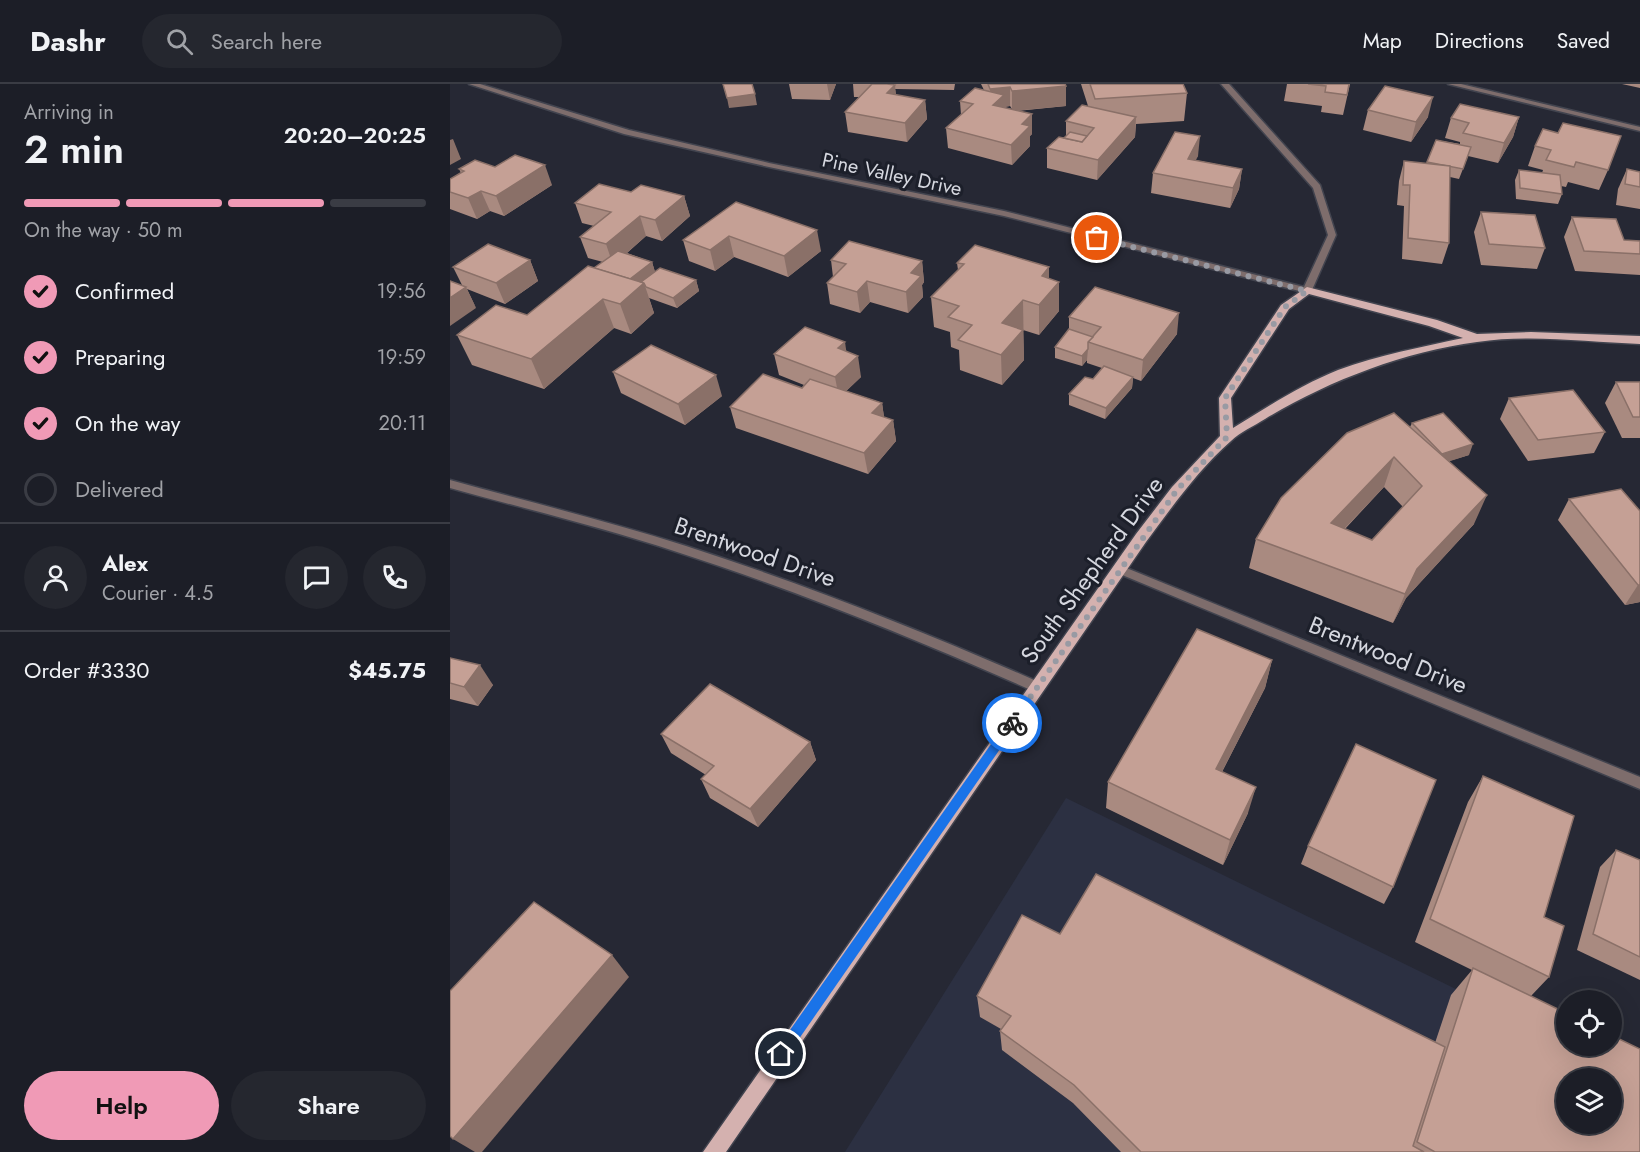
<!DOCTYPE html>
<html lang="en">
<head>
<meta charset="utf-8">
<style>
	:root { --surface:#1c1e27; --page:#25272f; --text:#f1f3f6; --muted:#a0a2a7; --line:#3a3c44; --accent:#f09ab6 }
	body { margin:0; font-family:Jost,sans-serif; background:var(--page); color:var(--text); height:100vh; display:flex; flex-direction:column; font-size:22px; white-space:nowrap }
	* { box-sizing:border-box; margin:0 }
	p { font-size:20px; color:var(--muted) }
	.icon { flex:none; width:33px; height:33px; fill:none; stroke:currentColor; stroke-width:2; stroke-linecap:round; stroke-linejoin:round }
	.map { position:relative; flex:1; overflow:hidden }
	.panel { display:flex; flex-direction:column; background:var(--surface); width:450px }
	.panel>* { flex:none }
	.controls { position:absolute; left:1106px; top:906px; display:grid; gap:12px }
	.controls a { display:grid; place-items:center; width:66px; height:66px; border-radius:50%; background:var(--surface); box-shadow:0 6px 24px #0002,0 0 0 2px var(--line); font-size:30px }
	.pin { position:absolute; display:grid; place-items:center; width:51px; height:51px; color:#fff; margin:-26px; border:3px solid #fff; border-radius:50%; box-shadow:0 2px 6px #0007 }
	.courier { position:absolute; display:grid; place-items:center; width:60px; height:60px; margin:-30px; border:4px solid #1a73e8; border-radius:50%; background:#fff; color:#222; box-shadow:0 2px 8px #0007 }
	.summary em { font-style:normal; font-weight:600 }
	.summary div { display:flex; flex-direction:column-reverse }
	.summary { display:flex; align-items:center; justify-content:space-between; height:102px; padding:0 24px }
	h1 { font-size:39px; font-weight:600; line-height:45px }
	.bar { display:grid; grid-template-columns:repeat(4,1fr); gap:9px 6px; align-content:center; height:72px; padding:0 24px }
	.bar i { height:8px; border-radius:4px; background:var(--line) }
	.bar .current { background:var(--accent) }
	.bar p { grid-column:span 4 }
	.line { display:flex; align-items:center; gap:15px; padding:0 24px; border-top:2px solid var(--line) }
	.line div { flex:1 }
	.round { display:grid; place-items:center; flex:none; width:63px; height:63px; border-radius:32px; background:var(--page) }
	ol { padding:0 24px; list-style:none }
	li { display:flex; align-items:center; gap:18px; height:66px }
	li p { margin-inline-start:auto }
	li .icon { padding:6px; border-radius:50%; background:var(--accent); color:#111; stroke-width:4 }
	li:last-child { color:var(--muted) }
	li i { width:33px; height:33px; border:3px solid var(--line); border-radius:50% }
	.action { display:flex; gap:12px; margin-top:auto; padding:12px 24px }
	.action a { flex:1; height:69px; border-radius:36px; background:var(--accent); color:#111; font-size:24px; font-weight:600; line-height:69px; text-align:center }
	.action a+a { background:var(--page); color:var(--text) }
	header { display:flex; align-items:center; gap:36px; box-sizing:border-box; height:84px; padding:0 30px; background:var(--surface); border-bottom:2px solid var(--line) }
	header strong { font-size:28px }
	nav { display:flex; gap:33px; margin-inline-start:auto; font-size:21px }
	.search { width:420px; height:54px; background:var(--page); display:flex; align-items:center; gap:15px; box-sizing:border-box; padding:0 21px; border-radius:33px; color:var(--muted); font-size:22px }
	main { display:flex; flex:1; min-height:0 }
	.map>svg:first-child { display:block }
	.built { fill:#2c3042; fill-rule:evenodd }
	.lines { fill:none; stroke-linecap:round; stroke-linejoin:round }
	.street-casing { stroke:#42444f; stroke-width:3 }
	.primary-casing { stroke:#42444f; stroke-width:3 }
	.street { fill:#7e6d6c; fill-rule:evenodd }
	.primary { fill:#d4b1af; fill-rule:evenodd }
	.wall { fill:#a98a80; fill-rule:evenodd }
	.shaded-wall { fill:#8a7068 }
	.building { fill:#c5a095; stroke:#8a7068; stroke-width:1.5; fill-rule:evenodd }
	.route { fill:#1a73e8 }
	.done { stroke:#989aa3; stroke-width:6; stroke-dasharray:0 10.8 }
	.labels { text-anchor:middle; stroke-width:6; stroke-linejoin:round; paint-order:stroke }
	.far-street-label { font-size:20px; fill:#d5d7df; stroke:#1c1f2a }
	.street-label { font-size:24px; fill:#d5d7df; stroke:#1c1f2a }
</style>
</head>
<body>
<header>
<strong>Dashr</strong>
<div class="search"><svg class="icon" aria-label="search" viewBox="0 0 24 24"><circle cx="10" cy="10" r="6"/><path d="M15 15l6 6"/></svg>Search here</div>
<nav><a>Map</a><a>Directions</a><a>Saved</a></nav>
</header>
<main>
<section class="panel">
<div class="summary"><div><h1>2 min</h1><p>Arriving in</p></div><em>20:20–20:25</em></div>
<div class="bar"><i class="current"></i><i class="current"></i><i class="current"></i><i></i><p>On the way · 50 m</p></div>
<ol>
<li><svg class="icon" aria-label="check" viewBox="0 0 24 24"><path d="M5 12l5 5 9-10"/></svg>Confirmed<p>19:56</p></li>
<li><svg class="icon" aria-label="check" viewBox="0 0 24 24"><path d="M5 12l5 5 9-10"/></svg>Preparing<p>19:59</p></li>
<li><svg class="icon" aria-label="check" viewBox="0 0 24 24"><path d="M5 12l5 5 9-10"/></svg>On the way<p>20:11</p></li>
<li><i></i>Delivered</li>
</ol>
<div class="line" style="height:108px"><a class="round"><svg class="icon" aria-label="person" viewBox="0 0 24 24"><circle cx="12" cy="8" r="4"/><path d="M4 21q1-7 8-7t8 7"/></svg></a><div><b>Alex</b><p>Courier · 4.5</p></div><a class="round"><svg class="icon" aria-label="chat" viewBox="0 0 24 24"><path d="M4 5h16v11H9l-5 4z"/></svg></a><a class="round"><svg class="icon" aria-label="phone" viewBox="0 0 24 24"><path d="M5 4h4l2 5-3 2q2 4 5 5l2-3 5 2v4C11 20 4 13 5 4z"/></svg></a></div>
<div class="line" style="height:78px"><div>Order #3330</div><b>$45.75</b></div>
<div class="action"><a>Help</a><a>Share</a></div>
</section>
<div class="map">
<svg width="1190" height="1068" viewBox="0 0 1190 1068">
	<rect width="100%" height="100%" fill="#262834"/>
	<path class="built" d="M616,714L1116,959V962L1190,995V1068H395ZM1116,994H1161V1040H1116Z"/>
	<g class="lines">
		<g class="street-casing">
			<g id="street">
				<polygon points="19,0 30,0 179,46 319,79 554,127 854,203 878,151 863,104 771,0 779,0 870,101 886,151 862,206 857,209 554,132 319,83 174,50"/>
				<polygon points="998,0 1011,0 1190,43 1190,47"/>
				<path d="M0,396C79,418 158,437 236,462C357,501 475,548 591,599L593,603L591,607L587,608L583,607C466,555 348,507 227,468C152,443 76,425 0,404Z"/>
				<polygon points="669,481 1190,693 1190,705 665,488 663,485"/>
			</g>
		</g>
		<g class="primary-casing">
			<path id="primary" d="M857,203L987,236L1027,250L1081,248L1190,252V260C1137,258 1080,250 1027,258C953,268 878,297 815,335C804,342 790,348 781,357C748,386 722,423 696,458L276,1068H253L686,450L722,403L770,352L769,314L831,221ZM859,210L979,242L1013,254C972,263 928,271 888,286C851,301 817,323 783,344L781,314L839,225Z"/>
		</g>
		<use href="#street" class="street"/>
		<use href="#primary" class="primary"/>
	</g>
	<g class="wall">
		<polygon points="339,0 386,0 380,16 342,15"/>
		<polygon points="403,0 437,0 444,1 444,0 505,0 504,6 445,5 446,11 475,16 477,35 457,58 398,48 395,28 410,13 404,13"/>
		<path d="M531,0H615L616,22L567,27L582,30V50L580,52V62L562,81L498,64L496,44L511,31L510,17L534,6ZM560,22L562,25L554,23Z"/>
		<polygon points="631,0 733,0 737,9 734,37 686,40 685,53 647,96 597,84 597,64 616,52 616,37 638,22"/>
		<polygon points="837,0 900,0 893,31 871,28 872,22 834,17"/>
		<polygon points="1172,0 1190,0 1190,4"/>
		<polygon points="918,26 978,33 961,58 913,46"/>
		<polygon points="1069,33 1063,53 1048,79 1018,72 1009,95 1000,93 999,159 992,180 952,175 954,122 947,121 949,97 954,77 976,80 986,56 1010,60 1010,58 995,54 1001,34"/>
		<polygon points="1093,45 1158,86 1149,106 1118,98 1116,103 1111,102 1112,110 1108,120 1066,115 1065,96 1069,86 1092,89 1093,86 1078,82 1085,62"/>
		<polygon points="748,72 745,76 792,85 789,105 780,124 701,109 703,89"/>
		<polygon points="45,83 102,101 54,132 40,127 27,135 0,125 0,95 11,89 9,85"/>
		<polygon points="1177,85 1190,88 1190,125 1166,121 1168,105"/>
		<polygon points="181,108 234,112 240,132 212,157 196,152 177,169 202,178 205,188 246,196 249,207 227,224 199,214 204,229 181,250 164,244 94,305 22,281 7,251 77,231 153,178 138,174 130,153 144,142 132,139 125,119"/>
		<polygon points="286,118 371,167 338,193 284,173 265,187 239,177 233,156"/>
		<polygon points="1031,128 1095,164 1087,185 1031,181 1024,148"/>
		<polygon points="1122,133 1174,156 1190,157 1190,191 1125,187 1114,153"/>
		<polygon points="80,176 88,197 55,220 17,205 26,224 12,201 3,183"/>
		<polygon points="381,176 472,177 474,198 472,201 473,213 458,229 420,218 410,229 380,220 377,199 383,193"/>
		<polygon points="507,179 599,194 609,227 589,251 573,246 574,276 552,301 510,286 509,266 501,263 500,248 484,243 481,213 508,186"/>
		<polygon points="619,233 727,250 691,297 683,294 682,304 655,335 619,321 619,310 643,295 652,284 637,279 637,276 632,282 605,274 605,263 619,246"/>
		<polygon points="396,267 411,293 396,307 432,319 434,333 443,336 446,357 418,390 286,344 280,323 352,304 354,301 329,291 324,270"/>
		<polygon points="163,288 272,312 235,341 171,309"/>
		<polygon points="1166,298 1190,298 1190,354 1172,354 1155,319"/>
		<polygon points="1059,314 1155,348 1144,369 1078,377 1050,335"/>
		<path d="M962,339L1019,371L999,377L1024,440L956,514L943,539L799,484L806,455L960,343ZM934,403L953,423L922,456L895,445Z"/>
		<polygon points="1119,415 1190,427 1190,518 1175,521 1108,436"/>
		<polygon points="0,574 43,601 28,622 0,615"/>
		<polygon points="822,576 815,604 772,688 798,729 773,781 656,724 658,698"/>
		<polygon points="211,650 360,658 366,676 308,743 260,714 251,695 256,691 221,669"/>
		<polygon points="1033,692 1094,833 1099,893 1081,912 1190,1068 671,1068 623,1019 552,966 550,947 551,945 530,933 527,912 610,850 985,959 1001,911 1022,886 965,858 1018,718"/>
		<polygon points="858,762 943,803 934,820 851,780"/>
		<polygon points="1166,766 1190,776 1190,896 1127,866 1150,783"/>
	</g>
	<g class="shaded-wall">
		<polygon points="377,0 386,0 380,16"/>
		<polygon points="445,1 447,21 437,9"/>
		<polygon points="616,2 616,22 562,27 562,7"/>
		<polygon points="560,3 560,22 554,23 554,31 541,24 540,5"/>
		<polygon points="305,10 307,21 279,24 277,14"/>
		<polygon points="983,13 978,33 961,58 966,38"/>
		<polygon points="475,16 477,35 457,58 455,39"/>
		<polygon points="582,30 582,50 580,52 580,62 562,81 561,61 572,40"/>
		<polygon points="686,33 685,53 647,96 648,76"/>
		<polygon points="1069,33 1063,53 1048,79 1054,59"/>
		<polygon points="750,52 748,72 736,95 738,75"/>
		<polygon points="3,55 11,75 0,81 0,56"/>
		<polygon points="95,81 102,101 54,132 46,112"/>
		<polygon points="792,85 789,105 780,124 783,104"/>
		<polygon points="31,107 40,127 27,135 18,114"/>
		<polygon points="234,112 240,132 212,157 205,136"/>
		<polygon points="190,132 196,152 163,181 156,160"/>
		<polygon points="367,146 371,167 338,193 334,172"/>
		<polygon points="279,152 284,173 265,187 260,166"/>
		<polygon points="80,176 88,197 55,220 46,199"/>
		<polygon points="472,177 474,198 472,201 473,213 458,229 456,208 461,189"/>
		<polygon points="202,178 205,188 189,201 175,199"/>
		<polygon points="599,183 599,209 609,198 609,227 589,251 589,221 592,192"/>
		<polygon points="246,196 249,207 227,224 223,214"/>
		<polygon points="417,197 420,218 410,229 407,208"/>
		<polygon points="194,199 204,229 181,250 170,220"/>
		<polygon points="16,203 26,224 0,242 0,214"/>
		<polygon points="153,215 164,244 94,305 81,275"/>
		<polygon points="573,216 574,276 552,301 551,271 552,239"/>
		<polygon points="729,229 727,250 691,297 693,276"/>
		<polygon points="395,258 398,279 388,264"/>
		<polygon points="638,265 637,276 632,282 632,272"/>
		<polygon points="408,272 411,293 389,314 385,293"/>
		<polygon points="266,291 272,312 235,341 228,320"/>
		<polygon points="683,293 682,304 655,335 656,324"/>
		<polygon points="432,319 435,340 422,329"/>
		<polygon points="443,336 446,357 418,390 414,369"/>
		<polygon points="1023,360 1019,371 988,381 992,370"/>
		<polygon points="944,373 934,403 872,468 881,439"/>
		<polygon points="1037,411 1024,440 956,514 943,539 955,510 967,485"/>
		<polygon points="1188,501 1190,501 1190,518 1175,521"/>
		<polygon points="822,576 815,604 760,711 766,685"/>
		<polygon points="30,581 43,601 28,622 14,603"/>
		<polygon points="360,658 366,676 308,743 300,725"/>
		<polygon points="806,703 798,729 773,781 780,756"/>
		<polygon points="162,871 179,893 32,1068 25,1068 3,1055"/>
	</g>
	<g class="building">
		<polygon points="273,0 302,0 305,10 277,14"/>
		<polygon points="422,0 437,0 445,1 437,9 475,16 455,39 395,28"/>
		<polygon points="538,0 615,0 616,2 562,7 560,3 540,5"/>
		<polygon points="640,0 733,0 737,9 645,15"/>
		<polygon points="858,0 899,0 897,11 875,8 876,2"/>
		<polygon points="935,2 983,13 966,38 918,26"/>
		<polygon points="525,4 554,11 543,21 582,30 572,40 580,42 561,61 496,44 523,20 510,17"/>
		<polygon points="1010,20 1069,33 1054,59 1013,49 1019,39 1001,34"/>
		<polygon points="632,21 686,33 648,76 597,64 609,53 632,58 644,44 616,37"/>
		<polygon points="1113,39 1171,52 1158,86 1126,78 1124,83 1096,76 1101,66 1085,62 1093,45 1108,49"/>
		<polygon points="620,48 637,52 632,58 614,54"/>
		<polygon points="725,48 750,52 738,75 792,85 783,104 703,89"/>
		<polygon points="986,56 1021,63 1013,85 977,78"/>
		<polygon points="65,71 95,81 46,112 31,107 18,114 0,108 0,95 14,87 9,85 25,76 45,83"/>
		<polygon points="954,77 1000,82 999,159 958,154 960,101 953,101"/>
		<polygon points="1177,85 1190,88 1190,103 1175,100"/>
		<polygon points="1069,86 1110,91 1112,110 1070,104"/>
		<polygon points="149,100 181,108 191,101 234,112 205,136 190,132 156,160 130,153 161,128 125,119"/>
		<polygon points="286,118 367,146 334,172 279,152 260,166 233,156"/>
		<polygon points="1031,128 1085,131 1095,164 1039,160"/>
		<polygon points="1122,133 1166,135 1174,156 1190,157 1190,170 1134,167"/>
		<polygon points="399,157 472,177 461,189 471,192 456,208 417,197 407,208 377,199 396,180 381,176"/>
		<polygon points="38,160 80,176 46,199 3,183"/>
		<polygon points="525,161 599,183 592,192 609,198 589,221 573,216 552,239 573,246 551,271 508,256 522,241 498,233 509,222 481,213 514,180 507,179"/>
		<polygon points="168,167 202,178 180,195 144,184"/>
		<polygon points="138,182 194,199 170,220 153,215 81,275 7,251 46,221 77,231"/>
		<polygon points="210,184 246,196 223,214 196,203 194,199 191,198"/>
		<polygon points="0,197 16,203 0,214"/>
		<polygon points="645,203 729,229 693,276 638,258 651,243 619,233"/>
		<polygon points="355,243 395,258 388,264 408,272 385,293 324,270"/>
		<polygon points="619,245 643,253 638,258 638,265 632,272 605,263"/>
		<polygon points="201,261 266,291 228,320 163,288"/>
		<polygon points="654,282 683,293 656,324 619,310 635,293 643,295"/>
		<polygon points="313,290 352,304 360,295 432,319 422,329 443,336 414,369 280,323"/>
		<polygon points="1166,298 1190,298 1190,333 1183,333"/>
		<polygon points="1123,306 1155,348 1088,356 1059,314"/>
		<path d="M944,329L1037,411L967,485L955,510L806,455L831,414L897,349ZM944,373L972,402L922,456L881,439Z"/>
		<polygon points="993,329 1023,360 992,370 962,339"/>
		<polygon points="1171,405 1190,427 1190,501 1188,501 1119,415"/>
		<polygon points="747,545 822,576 766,685 806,703 780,756 658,698"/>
		<polygon points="0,574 30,581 14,603 0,599"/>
		<polygon points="260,600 360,658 300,725 251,695 264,682 211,650"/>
		<polygon points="906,660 986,696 943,803 858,762"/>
		<polygon points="1033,692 1124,732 1094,833 1114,842 1099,893 980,835"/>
		<polygon points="1166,766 1190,776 1190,873 1143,850"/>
		<polygon points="646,790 995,963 963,1062 974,1068 691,1068 624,1001 550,947 561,932 527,912 572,831 610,850"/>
		<polygon points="84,818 162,871 3,1055 0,1052 0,907"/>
		<path d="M1023,884L1116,929V962H1161V951L1190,965V1068H985L967,1058ZM1116,994H1161V1040H1116Z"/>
	</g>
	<polygon class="route" points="562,635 567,639 566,642 335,975 331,977 326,975 324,970 326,966 558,636"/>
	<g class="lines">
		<polyline class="done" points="562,639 727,406 777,353 775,314 835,223 857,207 647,154"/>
	</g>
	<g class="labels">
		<g class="far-street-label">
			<text transform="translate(442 90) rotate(12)" y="7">Pine Valley Drive</text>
		</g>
		<g class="street-label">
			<text transform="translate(305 468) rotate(19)" y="8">Brentwood Drive</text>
			<text transform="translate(642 486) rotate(-54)" y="8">South Shepherd Drive</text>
			<text transform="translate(938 571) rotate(22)" y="8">Brentwood Drive</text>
		</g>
	</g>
</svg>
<div class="controls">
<a><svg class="icon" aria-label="locate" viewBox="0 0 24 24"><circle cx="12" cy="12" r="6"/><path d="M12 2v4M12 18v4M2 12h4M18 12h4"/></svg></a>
<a><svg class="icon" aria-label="layers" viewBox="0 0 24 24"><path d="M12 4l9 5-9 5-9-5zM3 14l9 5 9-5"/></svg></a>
</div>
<div class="pin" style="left:647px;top:154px;background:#ea580c"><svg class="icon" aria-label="bag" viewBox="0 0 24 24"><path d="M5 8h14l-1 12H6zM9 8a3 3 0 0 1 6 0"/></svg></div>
<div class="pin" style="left:331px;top:970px;background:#1f2937"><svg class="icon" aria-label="home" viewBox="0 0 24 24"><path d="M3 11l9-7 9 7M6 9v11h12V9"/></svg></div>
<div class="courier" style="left:562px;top:639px"><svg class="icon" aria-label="bike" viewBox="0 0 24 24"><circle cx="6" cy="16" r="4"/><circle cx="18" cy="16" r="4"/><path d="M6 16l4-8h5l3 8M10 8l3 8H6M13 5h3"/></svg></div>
</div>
</main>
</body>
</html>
